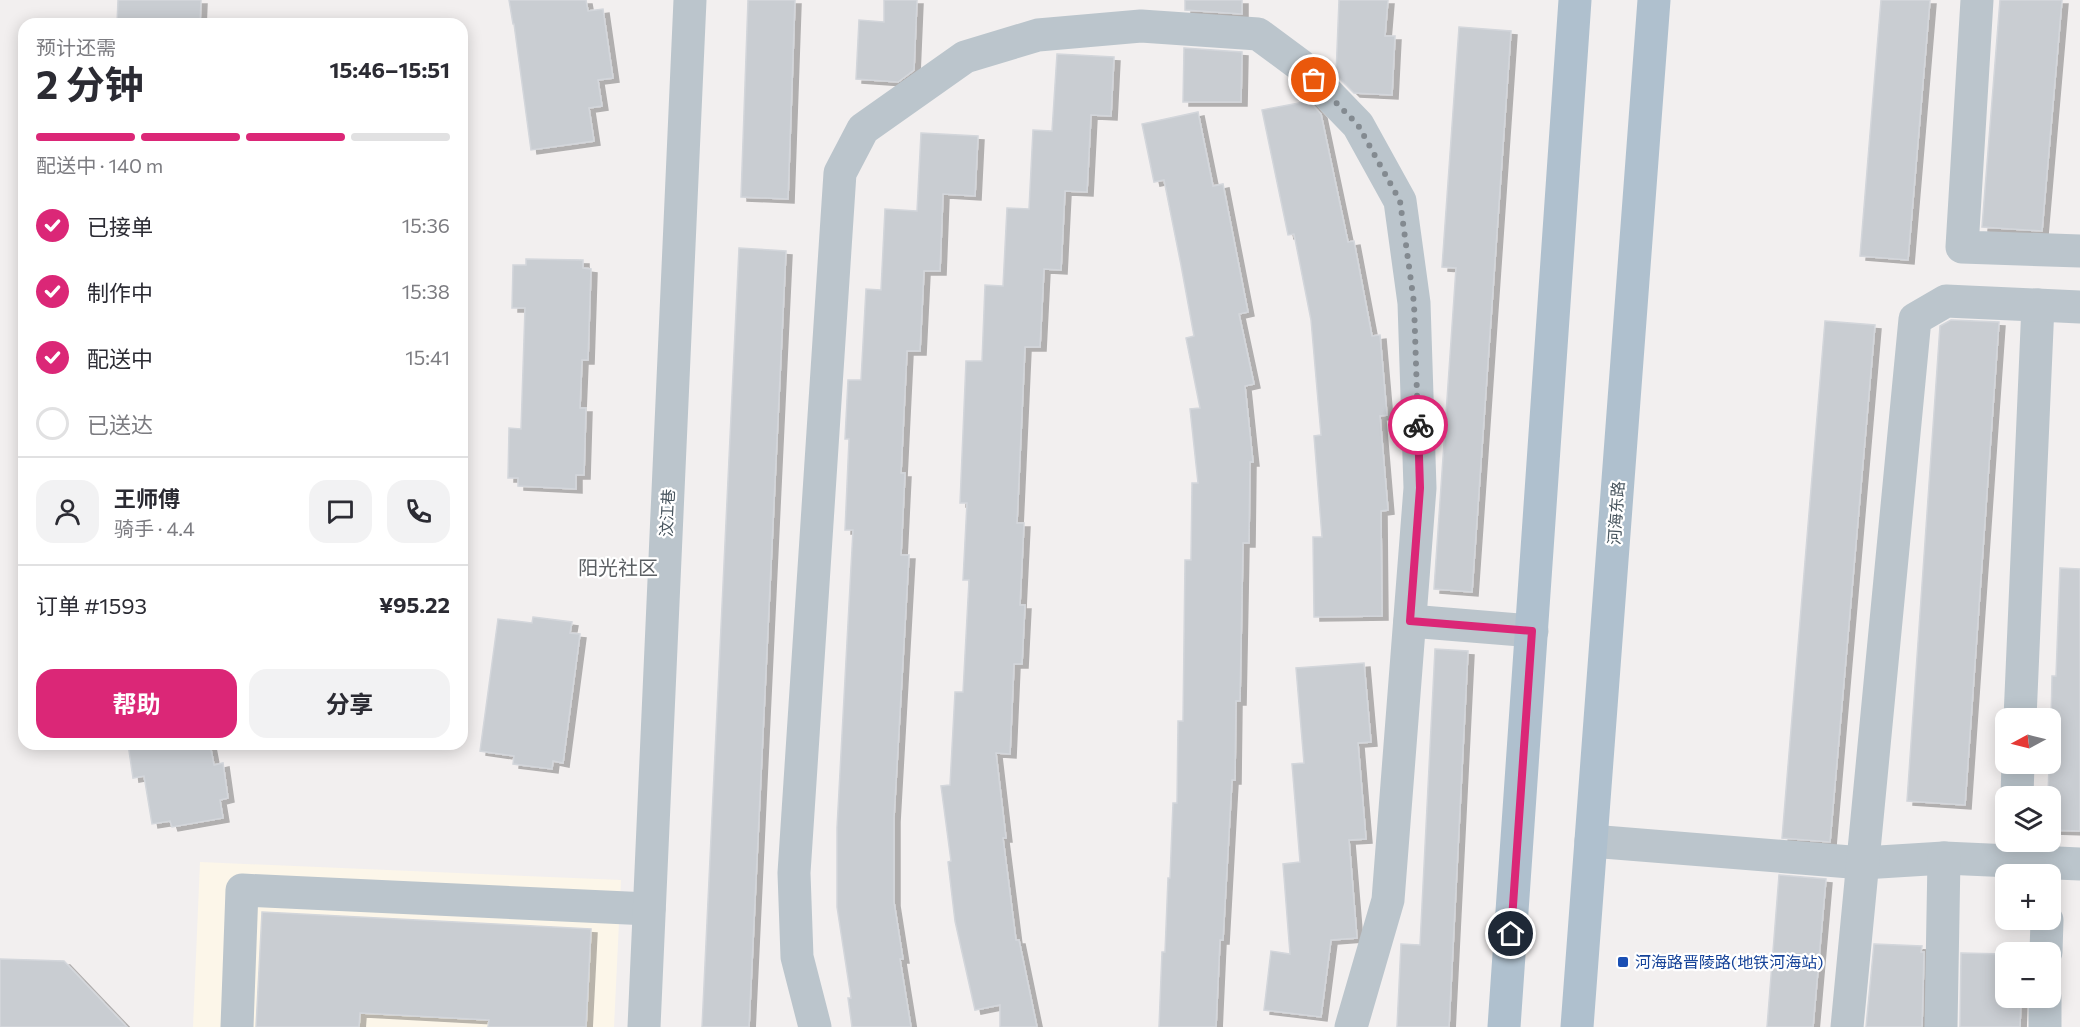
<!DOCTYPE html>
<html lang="zh">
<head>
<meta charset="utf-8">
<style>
	:root { --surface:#fff; --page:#f2f2f3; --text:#2b2b33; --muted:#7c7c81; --line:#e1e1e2; --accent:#db2777 }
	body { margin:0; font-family:Commissioner,"Noto Sans SC",sans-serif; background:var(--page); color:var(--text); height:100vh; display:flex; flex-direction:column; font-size:22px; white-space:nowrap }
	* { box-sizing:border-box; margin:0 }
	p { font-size:20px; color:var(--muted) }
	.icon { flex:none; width:33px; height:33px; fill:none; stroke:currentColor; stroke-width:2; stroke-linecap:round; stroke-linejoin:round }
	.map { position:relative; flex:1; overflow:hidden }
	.panel { position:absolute; left:18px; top:18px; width:450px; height:732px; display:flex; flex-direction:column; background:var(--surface); border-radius:18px; box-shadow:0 3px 15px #0003 }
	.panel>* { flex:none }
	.needle { width:39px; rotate:263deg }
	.fabs { position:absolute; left:1995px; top:708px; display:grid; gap:12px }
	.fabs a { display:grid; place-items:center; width:66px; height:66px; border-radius:12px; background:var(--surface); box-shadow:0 3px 15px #0003; font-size:30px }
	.pin { position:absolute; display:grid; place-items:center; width:51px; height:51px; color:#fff; margin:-26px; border:3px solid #fff; border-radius:50%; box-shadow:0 2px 6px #0007 }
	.courier { position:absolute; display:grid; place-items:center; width:60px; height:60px; margin:-30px; border:4px solid #db2777; border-radius:50%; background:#fff; color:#222; box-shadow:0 2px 8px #0007 }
	.headline em { font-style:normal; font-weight:700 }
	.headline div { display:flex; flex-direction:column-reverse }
	.headline { display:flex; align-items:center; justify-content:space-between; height:102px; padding:0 18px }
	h1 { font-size:39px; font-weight:700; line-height:45px }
	.bar { display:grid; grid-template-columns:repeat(4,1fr); gap:9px 6px; align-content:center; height:72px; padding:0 18px }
	.bar i { height:8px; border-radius:4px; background:var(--line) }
	.bar .current { background:var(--accent) }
	.bar p { grid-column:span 4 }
	.line { display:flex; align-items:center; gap:15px; padding:0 18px; border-top:2px solid var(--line) }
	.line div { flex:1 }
	.round { display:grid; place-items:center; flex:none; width:63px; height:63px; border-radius:18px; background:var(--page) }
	ol { padding:0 18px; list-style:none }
	li { display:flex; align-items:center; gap:18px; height:66px }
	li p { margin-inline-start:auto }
	li .icon { padding:6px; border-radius:50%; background:var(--accent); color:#fff; stroke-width:4 }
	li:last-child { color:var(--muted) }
	li i { width:33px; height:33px; border:3px solid var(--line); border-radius:50% }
	.button { display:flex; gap:12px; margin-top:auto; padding:12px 18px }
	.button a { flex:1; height:69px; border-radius:18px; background:var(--accent); color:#fff; font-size:24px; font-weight:700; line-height:69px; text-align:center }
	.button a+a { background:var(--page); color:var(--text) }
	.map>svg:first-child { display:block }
	.commercial { fill:#fcf6e9 }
	.building { fill:#c9cdd2; stroke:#d3d6db; stroke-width:1.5; filter:url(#shadow) }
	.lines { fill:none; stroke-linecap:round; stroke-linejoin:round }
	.minor { stroke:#bbc5cc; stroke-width:33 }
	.major { stroke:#afc0ce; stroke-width:33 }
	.done { stroke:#838a90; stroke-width:6; stroke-dasharray:0 10.8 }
	.route { stroke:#db2777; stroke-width:8 }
	.transit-dot { fill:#1a4fb4; stroke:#fff; stroke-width:2 }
	.labels { text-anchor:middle; stroke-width:4.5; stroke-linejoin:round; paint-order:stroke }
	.street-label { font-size:16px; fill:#47545d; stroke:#fff }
	.transit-label { font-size:16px; fill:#164399; stroke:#fff; text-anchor:start }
	.quarter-label { font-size:20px; fill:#5c6064; stroke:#fff }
</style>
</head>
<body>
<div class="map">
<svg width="2080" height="1027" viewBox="0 0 2080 1027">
	<defs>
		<filter id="shadow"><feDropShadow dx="6" dy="4" stdDeviation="0" flood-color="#0004"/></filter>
	</defs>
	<rect width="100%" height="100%" fill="#f2efef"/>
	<polygon class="commercial" points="200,862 621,880 614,1027 193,1027"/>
	<g class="building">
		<polygon points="118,0 201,0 200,24 117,24"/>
		<polygon points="509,0 586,0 588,11 603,9 613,78 598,80 602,106 589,108 594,141 531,150 514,24 513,24"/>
		<polygon points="748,0 795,0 788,199 741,197"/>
		<polygon points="884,0 917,0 914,70 898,82 856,79 859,20 884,22"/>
		<polygon points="1185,0 1242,0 1242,14 1185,10"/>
		<polygon points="1339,0 1388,0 1385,36 1395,36 1392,95 1354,93 1336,75"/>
		<polygon points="1881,0 1930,0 1908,260 1860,256"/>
		<polygon points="2000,0 2062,0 2042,231 1982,227"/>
		<polygon points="1459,27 1511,31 1472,592 1434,589 1456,268 1442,267"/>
		<polygon points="1184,48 1242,52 1241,102 1183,102"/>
		<polygon points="1057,54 1114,57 1111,116 1091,115 1087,192 1065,191 1061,270 1044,269 1040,347 1025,347 1017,523 1024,523 1020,605 1025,605 1022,664 1014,664 1010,754 996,753 1006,838 1003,838 1016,940 1019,940 1037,1027 1000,1027 1000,1005 975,1010 955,921 948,862 951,861 941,786 950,785 955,692 963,692 969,580 963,580 967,503 960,503 966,361 982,361 985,285 1003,286 1007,208 1029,209 1033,130 1052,131"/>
		<polygon points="1309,101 1321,114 1348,242 1354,241 1372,336 1380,335 1387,415 1380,416 1388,510 1381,511 1382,616 1314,617 1313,537 1322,537 1314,436 1321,435 1311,320 1294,234 1288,235 1262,110"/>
		<polygon points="1198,112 1213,186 1223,184 1248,312 1239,314 1254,384 1245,386 1253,462 1250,462 1249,543 1243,543 1240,701 1236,701 1235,780 1232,780 1223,940 1220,940 1216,1027 1159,1027 1162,952 1165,952 1168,878 1170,878 1173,803 1177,803 1178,721 1183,721 1185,560 1191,560 1192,483 1198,483 1190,409 1200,408 1186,338 1194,336 1181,265 1164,180 1154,182 1142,124"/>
		<polygon points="921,133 978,136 975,196 943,194 940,271 924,271 920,351 907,351 901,473 905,473 901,555 909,555 894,818 894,902 903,959 900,959 911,1027 852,1027 848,998 851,998 837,907 837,828 853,530 845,530 849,439 845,439 848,380 861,380 866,289 881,290 885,209 917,211"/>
		<polygon points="739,248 786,251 749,1027 702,1027"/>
		<polygon points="526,259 583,260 583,268 591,269 588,360 582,360 580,408 586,408 584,475 576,475 576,489 518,486 518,478 508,478 509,428 521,429 525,308 512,308 513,265 526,265"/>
		<polygon points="1951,320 1999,322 1965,805 1907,801 1940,326"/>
		<polygon points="1825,321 1875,325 1830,842 1782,838"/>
		<polygon points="2060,568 2080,569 2080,831 2050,830 2050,796 2048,796 2049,764 2050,764 2052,676 2056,676"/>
		<polygon points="533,617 572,622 570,633 580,634 563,763 553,761 552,769 513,764 514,756 480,751 498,619 532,623"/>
		<polygon points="1435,649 1468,651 1449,1027 1397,1027 1401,944 1420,945"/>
		<polygon points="1364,663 1371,742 1358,743 1366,839 1349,840 1357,938 1331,940 1321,1017 1264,1010 1271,951 1290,954 1283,864 1300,862 1292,764 1304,763 1296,668"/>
		<polygon points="128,744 210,744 214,765 223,763 228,798 220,800 223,818 172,827 170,821 152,824 144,776 133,778"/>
		<polygon points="1779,875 1826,879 1813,1027 1767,1027"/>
		<polygon points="262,912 591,929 586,1027 488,1027 489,1020 360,1013 359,1027 256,1027"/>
		<polygon points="1874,944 1922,946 1921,952 1924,952 1922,1027 1866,1027"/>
		<polygon points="1961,953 2006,954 2006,998 2021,998 2020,1027 1960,1027"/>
		<polygon points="0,959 64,961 127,1027 0,1027"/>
	</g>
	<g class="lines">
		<g class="minor">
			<polyline points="1977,0 1962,247 2080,251"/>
			<polyline points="1410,621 1532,631"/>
			<polyline points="2020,718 2038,305"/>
			<polyline points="2017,796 2018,764"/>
			<polyline points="1591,841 1863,863 1944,858 2080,864"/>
			<polyline points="2046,952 2047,920"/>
			<polyline points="237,1027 242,890 649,909"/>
			<polyline points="644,1027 690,0"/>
			<polyline points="815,1027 797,957 794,873 840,173 863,129 965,57 1038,35 1141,26 1258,34 1300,65 1358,125 1400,201 1414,303 1420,488 1388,900 1351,1027"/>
			<polyline points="1847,1027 1915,319 1946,301 2080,307"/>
			<polyline points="1941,1027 1944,858"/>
			<polyline points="2045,1027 2045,998"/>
		</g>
		<g class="major">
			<polyline points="1504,1027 1575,0"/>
			<polyline points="1577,1027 1654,0"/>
		</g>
	</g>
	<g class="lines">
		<polyline class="done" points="1314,80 1358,125 1400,201 1414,303 1418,425"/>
		<polyline class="route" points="1418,425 1420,488 1410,621 1532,631 1511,934"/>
	</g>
	<rect class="transit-dot" x="1617" y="956" width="12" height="12" rx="3"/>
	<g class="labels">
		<g class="street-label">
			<text transform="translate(667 513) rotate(-87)" y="6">汶江巷</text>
			<text transform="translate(1616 513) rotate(-86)" y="6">河海东路</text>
		</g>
		<g class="transit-label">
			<text x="1635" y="968">河海路晋陵路(地铁河海站)</text>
		</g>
		<g class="quarter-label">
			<text x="618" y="575">阳光社区</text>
		</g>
	</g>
</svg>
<div class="fabs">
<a><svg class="needle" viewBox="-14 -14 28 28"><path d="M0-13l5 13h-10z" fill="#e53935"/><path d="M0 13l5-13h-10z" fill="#7c7c81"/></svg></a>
<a><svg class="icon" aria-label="layers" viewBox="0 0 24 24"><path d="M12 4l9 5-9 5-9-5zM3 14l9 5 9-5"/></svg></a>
<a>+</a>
<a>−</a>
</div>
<div class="pin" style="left:1314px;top:80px;background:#ea580c"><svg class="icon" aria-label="bag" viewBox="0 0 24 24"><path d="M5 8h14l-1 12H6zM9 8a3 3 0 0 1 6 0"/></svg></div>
<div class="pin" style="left:1511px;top:934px;background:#1f2937"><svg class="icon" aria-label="home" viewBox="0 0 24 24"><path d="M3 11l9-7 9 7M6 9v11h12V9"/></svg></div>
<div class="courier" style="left:1418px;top:425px"><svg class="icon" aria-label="bike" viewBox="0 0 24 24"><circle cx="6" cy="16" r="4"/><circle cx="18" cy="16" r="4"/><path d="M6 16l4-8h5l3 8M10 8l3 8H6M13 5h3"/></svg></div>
<section class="panel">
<div class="headline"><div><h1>2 分钟</h1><p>预计还需</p></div><em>15:46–15:51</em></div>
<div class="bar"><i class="current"></i><i class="current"></i><i class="current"></i><i></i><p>配送中 · 140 m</p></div>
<ol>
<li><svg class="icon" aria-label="check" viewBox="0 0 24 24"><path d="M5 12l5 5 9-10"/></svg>已接单<p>15:36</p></li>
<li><svg class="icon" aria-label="check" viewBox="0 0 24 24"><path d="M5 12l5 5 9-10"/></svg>制作中<p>15:38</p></li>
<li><svg class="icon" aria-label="check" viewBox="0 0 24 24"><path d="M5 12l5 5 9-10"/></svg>配送中<p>15:41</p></li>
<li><i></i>已送达</li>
</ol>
<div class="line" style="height:108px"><a class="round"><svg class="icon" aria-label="person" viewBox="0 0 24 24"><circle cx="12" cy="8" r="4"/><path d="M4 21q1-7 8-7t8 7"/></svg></a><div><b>王师傅</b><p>骑手 · 4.4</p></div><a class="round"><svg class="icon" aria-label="chat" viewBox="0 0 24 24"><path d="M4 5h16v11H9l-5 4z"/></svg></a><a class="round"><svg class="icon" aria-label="phone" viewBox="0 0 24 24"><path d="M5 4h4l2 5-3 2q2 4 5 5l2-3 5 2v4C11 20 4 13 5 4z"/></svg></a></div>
<div class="line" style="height:78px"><div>订单 #1593</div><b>¥95.22</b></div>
<div class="button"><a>帮助</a><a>分享</a></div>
</section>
</div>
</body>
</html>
